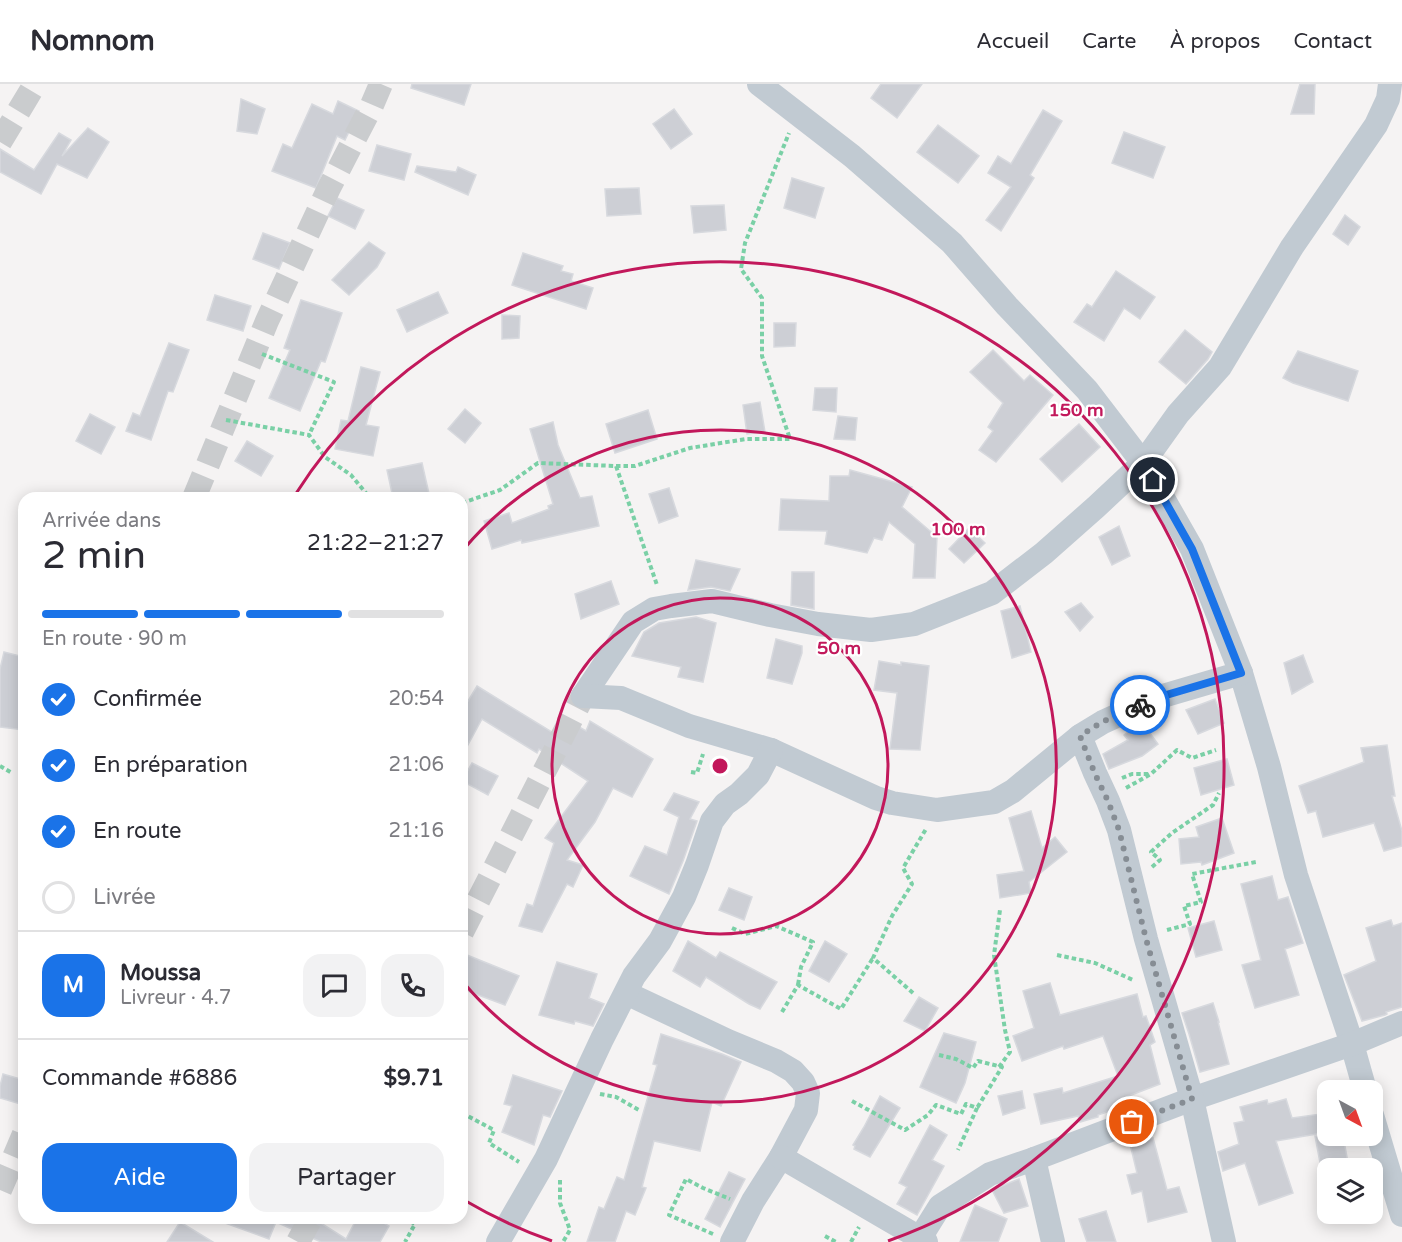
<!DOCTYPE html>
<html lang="fr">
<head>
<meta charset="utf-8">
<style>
	:root { --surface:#fff; --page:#f2f2f3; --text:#2b2b33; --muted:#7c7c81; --line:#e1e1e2; --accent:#1a73e8 }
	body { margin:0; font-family:"Varela Round",sans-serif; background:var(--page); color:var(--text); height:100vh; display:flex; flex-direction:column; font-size:22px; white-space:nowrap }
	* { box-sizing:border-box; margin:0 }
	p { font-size:20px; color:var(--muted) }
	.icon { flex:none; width:33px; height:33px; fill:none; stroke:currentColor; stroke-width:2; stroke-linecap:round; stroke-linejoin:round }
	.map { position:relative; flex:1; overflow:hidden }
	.side { position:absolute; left:18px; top:408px; width:450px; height:732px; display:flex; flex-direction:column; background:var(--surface); border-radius:18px; box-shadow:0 3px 15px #0003 }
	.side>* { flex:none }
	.needle { width:39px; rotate:139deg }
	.tools { position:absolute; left:1317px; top:996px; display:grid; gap:12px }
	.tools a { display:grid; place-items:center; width:66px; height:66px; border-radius:12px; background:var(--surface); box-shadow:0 3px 15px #0003; font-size:30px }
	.pin { position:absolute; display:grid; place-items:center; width:51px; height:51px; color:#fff; margin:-26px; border:3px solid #fff; border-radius:50%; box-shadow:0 2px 6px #0007 }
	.courier { position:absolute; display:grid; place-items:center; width:60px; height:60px; margin:-30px; border:4px solid #1a73e8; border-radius:50%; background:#fff; color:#222; box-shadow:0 2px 8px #0007 }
	.overview em { font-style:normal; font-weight:600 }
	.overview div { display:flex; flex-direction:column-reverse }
	.overview { display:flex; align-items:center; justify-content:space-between; height:102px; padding:0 24px }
	h1 { font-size:39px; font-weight:600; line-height:45px }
	.bar { display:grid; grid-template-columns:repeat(4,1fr); gap:9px 6px; align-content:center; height:72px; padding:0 24px }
	.bar i { height:8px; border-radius:4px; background:var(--line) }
	.bar .selected { background:var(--accent) }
	.bar p { grid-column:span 4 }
	.line { display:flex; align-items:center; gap:15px; padding:0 24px; border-top:2px solid var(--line) }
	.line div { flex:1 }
	.round { display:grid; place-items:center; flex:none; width:63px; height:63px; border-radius:18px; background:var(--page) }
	ol { padding:0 24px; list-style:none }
	li { display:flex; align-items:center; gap:18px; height:66px }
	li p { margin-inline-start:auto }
	li .icon { padding:6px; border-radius:50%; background:var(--accent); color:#fff; stroke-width:4 }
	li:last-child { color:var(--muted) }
	li i { width:33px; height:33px; border:3px solid var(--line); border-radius:50% }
	.primary-button { display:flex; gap:12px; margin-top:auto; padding:12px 24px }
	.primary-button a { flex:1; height:69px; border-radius:18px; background:var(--accent); color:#fff; font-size:24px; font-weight:600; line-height:69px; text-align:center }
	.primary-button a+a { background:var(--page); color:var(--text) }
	header { display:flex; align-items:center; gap:36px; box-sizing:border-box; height:84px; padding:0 30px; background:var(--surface); border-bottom:2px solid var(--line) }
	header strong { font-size:28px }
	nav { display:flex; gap:33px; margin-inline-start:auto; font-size:21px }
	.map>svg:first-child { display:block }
	.building { fill:#cdcfd5; stroke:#d7d9de; stroke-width:1.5 }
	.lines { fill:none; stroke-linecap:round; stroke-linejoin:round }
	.street-tunnel { stroke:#caccce; stroke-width:24; stroke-dasharray:24 12; stroke-linecap:butt }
	.path { stroke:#7ad0a6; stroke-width:4; stroke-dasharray:4.5 3; stroke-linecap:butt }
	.street { stroke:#c1cad2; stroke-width:24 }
	.done { stroke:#868d94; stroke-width:6; stroke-dasharray:0 10.8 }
	.route { stroke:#1a73e8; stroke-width:8 }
	.ring { fill:none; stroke:#c2185b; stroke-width:3 }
	.centre { fill:#c2185b; stroke:#fff; stroke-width:3 }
	.ring-label { font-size:18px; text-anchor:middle; font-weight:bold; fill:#c2185b; stroke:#fff; stroke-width:4.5; stroke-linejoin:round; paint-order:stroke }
</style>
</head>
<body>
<header>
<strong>Nomnom</strong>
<nav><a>Accueil</a><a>Carte</a><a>À propos</a><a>Contact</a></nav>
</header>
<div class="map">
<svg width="1402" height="1158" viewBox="0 0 1402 1158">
	<rect width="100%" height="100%" fill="#f5f3f3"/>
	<g class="building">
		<polygon points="412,0 471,0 464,21 411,4"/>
		<polygon points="881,0 922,0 897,34 871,14"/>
		<polygon points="1300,0 1315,0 1314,30 1291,30"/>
		<polygon points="241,15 265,25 257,50 237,47"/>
		<polygon points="338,17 359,27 345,56 337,52 316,104 272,87 283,60 292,64 312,20 333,30"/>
		<polygon points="674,25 692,50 671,65 653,40"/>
		<polygon points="1043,26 1062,37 1030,91 1034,94 1001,147 986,136 1011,103 988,89 998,72 1011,80"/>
		<polygon points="938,41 979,72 958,99 917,68"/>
		<polygon points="88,44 109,58 87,94 57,80 41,110 0,88 0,65 34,86 59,49 71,56 62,72"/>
		<polygon points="1124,48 1165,63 1153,94 1112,79"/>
		<polygon points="377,61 411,70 404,96 369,87"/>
		<polygon points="417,82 456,88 458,83 476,91 468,111 415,88"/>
		<polygon points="792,94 824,104 815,134 784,124"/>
		<polygon points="639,104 641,130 607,132 605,105"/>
		<polygon points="337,114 364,126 355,145 328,132"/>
		<polygon points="724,121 726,146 694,149 691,122"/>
		<polygon points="1345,131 1360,143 1348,161 1333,150"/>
		<polygon points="263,149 290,159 279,185 253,175"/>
		<polygon points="369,158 385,169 377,183 349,211 332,196"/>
		<polygon points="523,169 563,182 561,187 573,190 571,197 593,204 586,225 512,201"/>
		<polygon points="1116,187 1155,213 1140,235 1124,224 1104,257 1074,238 1087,220 1092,223"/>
		<polygon points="438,208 448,229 407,248 397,226"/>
		<polygon points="215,211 251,222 243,247 207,236"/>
		<polygon points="301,216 342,229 325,278 321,277 300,327 269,314 290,266 284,264"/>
		<polygon points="502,231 520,232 519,254 502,255"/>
		<polygon points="774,239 796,239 795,262 774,263"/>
		<polygon points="1185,246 1212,268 1208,275 1186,300 1159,278"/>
		<polygon points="169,259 189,266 173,308 168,307 151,356 126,347 133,329 140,332"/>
		<polygon points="993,266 1024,297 1030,291 1053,311 996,378 979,366 993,347 988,343 1003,319 970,288"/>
		<polygon points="1298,267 1358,287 1348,317 1293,299 1283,294"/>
		<polygon points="361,283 380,288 366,341 379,343 373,372 335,365 341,336 348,337"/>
		<polygon points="815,304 837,304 836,328 813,326"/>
		<polygon points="760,318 765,348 747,350 743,321"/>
		<polygon points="465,325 481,339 465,359 448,345"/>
		<polygon points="648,326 657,355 615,369 606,340"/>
		<polygon points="90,330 115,343 101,370 76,357"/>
		<polygon points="838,332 857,334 855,356 834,355"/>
		<polygon points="553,338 558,361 580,414 592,412 599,442 522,459 521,456 492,465 484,437 509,429 512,439 549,425 548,422 553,420 530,345"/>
		<polygon points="1079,340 1100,363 1062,398 1040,375"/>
		<polygon points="247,357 273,372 261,392 235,377"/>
		<polygon points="422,379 430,414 393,414 387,386"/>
		<polygon points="850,386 912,403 902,423 937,453 935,494 913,494 915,460 889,438 882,456 874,454 867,469 825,460 827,447 779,446 781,415 829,417 830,392 849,392"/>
		<polygon points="669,404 678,432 659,439 649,410"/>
		<polygon points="1119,442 1130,472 1112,481 1099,453"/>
		<polygon points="969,444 985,459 964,479 949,465"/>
		<polygon points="696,476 740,485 730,507 711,503 688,506"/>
		<polygon points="792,488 814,488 814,525 791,521"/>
		<polygon points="611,497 619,520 581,535 575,510"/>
		<polygon points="1081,519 1093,533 1080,547 1065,528"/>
		<polygon points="1020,522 1031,568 1012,574 1001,527"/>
		<polygon points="696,533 716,539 703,598 678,593 681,583 632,572 644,548 659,539"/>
		<polygon points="776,555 802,562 802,569 792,600 767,594"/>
		<polygon points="4,568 24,573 24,646 0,643 0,585"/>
		<polygon points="1303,571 1313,598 1292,610 1284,579"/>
		<polygon points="879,577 901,581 901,578 929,582 920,666 890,665 897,609 874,606"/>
		<polygon points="477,602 568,658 576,641 586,647 590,637 653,675 632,713 613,704 595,738 567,776 583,781 573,803 567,800 542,848 519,842 527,820 533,822 554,759 545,754 588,697 539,665 537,669 482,635 462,672 462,627"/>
		<polygon points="1215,615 1224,639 1198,650 1186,626"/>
		<polygon points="1141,637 1158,660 1142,672 1109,685 1103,670 1128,656 1124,651"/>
		<polygon points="1387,661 1395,712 1392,712 1402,747 1402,762 1384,767 1374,739 1323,753 1316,727 1308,729 1299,702 1364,678 1361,664"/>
		<polygon points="1227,675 1234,701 1201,711 1194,684"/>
		<polygon points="472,679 498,692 488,711 462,697"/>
		<polygon points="674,709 699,718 690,735 697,737 683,777 669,810 630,792 645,762 667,771 679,733 664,726"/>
		<polygon points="1031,727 1042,764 1055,753 1067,768 1029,798 1031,809 1000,814 997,791 1024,787 1009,734"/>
		<polygon points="1222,734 1234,769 1202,781 1201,778 1181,780 1179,755 1199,753 1196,743"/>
		<polygon points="1272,792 1278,816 1288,813 1303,859 1285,865 1299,911 1255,924 1242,881 1261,876 1241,800"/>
		<polygon points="729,804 752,813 744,836 719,826"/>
		<polygon points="1391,836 1393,842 1402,839 1402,923 1386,928 1387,930 1385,931 1362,937 1344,891 1376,877 1366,844"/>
		<polygon points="1214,837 1222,866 1196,873 1188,844"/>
		<polygon points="688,857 716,874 720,868 777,898 760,925 749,920 706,893 700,903 673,887"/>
		<polygon points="825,857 847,870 829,898 809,887"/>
		<polygon points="462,869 519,892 505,921 462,905"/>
		<polygon points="557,878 597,890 589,914 604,920 593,942 575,937 574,940 539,931"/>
		<polygon points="1050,899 1060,931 1137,910 1143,933 1146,932 1155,958 1150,961 1160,1000 1126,1013 1128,1021 1098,1031 1098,1033 1080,1038 1078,1032 1041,1040 1034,1010 1062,1004 1063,1009 1118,992 1103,952 1064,965 1063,962 1022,977 1013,952 1034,944 1023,907"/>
		<polygon points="919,913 938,924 925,947 904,937"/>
		<polygon points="1213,919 1219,938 1218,938 1229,980 1200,988 1189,950 1182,929"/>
		<polygon points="944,949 976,958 965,999 956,1019 920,1003"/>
		<polygon points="661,950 722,970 741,978 721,1022 712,1018 700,1067 654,1057 642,1103 646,1104 635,1131 626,1127 615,1158 587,1158 599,1123 604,1125 617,1093 624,1096 657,981 653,980"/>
		<polygon points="3,990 24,996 24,1021 0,1014 0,1002"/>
		<polygon points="513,991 562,1007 550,1033 543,1031 534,1061 502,1048 512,1022 504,1020"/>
		<polygon points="1022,1007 1025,1024 1003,1031 998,1012"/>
		<polygon points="880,1012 900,1024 870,1073 854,1065 855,1062 853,1061 864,1043"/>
		<polygon points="1286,1015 1292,1034 1328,1029 1328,1048 1276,1057 1293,1109 1259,1121 1245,1079 1223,1087 1218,1068 1239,1060 1234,1039 1244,1037 1240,1023 1267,1016 1268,1020"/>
		<polygon points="930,1041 947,1051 932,1076 944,1082 917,1131 897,1120 907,1103 899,1099"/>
		<polygon points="1315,1052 1333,1052 1334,1059 1344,1057 1349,1084 1321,1084"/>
		<polygon points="1153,1054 1167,1106 1179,1103 1187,1128 1148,1138 1142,1107 1132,1110 1127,1091 1137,1089 1130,1060"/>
		<polygon points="729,1088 745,1095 720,1143 705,1135"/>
		<polygon points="1019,1095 1028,1122 1004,1129 992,1106"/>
		<polygon points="975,1121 1007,1135 998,1158 960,1158"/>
		<polygon points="1106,1127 1116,1158 1087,1158 1079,1135"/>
		<polygon points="218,1134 313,1134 346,1155 357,1134 375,1134 389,1142 380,1158 321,1158 276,1138 269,1155 217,1136"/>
		<polygon points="180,1138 213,1158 167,1158"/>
	</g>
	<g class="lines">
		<g class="street-tunnel">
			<polyline points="0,58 35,0"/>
			<polyline points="194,414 267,237 329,104 372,21 381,0"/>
			<polyline points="462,848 583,612"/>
			<polyline points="0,1106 24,1050"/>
			<polyline points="298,1158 311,1134"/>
		</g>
		<g class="path">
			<polyline points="262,270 334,298 309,351"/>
			<polyline points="226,336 309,351 325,373 351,391 370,414"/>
			<polyline points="616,382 635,382 690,364 746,355 790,355 762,272 762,214 741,185 745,159 789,49"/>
			<polyline points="462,419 500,406 538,379 616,382 657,501"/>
			<polyline points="0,682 12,689"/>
			<polyline points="691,688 697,689 703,670"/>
			<polyline points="1122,694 1132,690 1150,690"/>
			<polyline points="1126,704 1151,690 1177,666 1192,674 1216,666"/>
			<polyline points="1152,783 1160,776 1151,768 1172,749 1213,721 1219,709"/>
			<polyline points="732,844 745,850 776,842 813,858 801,883 798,901"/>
			<polyline points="1167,846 1190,840 1184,822 1201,818 1192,790 1256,778"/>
			<polyline points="1057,871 1095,879 1133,896"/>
			<polyline points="913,909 873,874 892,832 912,800 903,784 926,745"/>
			<polyline points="782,928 798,901 841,925 873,874"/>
			<polyline points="939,971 956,975 973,984 978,977 1002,983 977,1024"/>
			<polyline points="999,983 1010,968 1005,946 994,871 1000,826"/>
			<polyline points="600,1010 616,1013 639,1026"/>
			<polyline points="852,1017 905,1046 928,1031 936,1021 961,1030 966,1020 977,1024 958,1066"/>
			<polyline points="462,1029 494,1046 489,1059 519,1078"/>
			<polyline points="560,1096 560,1119 570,1146 563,1158"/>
			<polyline points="404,1134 415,1140 405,1158"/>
			<polyline points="713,1150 669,1131 686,1095 703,1104 730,1115"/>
			<polyline points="825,1152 836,1158"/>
			<polyline points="851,1158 859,1143"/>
		</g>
		<g class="street">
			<polyline points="759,0 852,72 952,159 1007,222 1087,306 1143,379 1192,465 1241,589 1269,683 1296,791 1352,960 1365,1006"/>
			<polyline points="583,612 633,538 654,525 671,522 712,517 770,531 818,540 871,546 914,540 992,509 1044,469 1096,423 1143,379 1178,330 1220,283 1292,163 1376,41 1388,15 1390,0"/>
			<polyline points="583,612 621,614 689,642 771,666 876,714 892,719 937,726 994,718 1013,707 1080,652"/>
			<polyline points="626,909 728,957 776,977 793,987 803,998 808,1009 806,1026 781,1073 753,1117 732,1158"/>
			<polyline points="1372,1031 1402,1131"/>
			<polyline points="781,1073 920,1154"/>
			<polyline points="1034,1075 1053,1158"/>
			<polyline points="498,1158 546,1075 602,955 634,892 660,857 684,813 697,781 712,737 725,720 739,710 758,691 771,666"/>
			<polyline points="926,1158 920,1154 940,1122 990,1090 1034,1075 1192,1015 1352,960 1402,939"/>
			<polyline points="1224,1158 1192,1015 1146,855 1119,746 1108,717 1095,689 1080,652 1103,638 1156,614 1241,589"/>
		</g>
	</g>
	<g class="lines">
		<polyline class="done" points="1132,1038 1192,1015 1146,855 1119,746 1108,717 1095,690 1080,652 1102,638 1140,621"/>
		<polyline class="route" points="1140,621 1156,614 1241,589 1192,465 1153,396"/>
	</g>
	<g class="ring">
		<circle cx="720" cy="682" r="168"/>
		<path d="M463 466A336 336 0 1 1 463 898"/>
		<path d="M552 1157A504 504 0 0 1 464 1116M295 411A504 504 0 1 1 888 1157"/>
	</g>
	<circle cx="720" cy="682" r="9" class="centre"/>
	<g class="ring-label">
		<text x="1076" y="332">150 m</text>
		<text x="958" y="451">100 m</text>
		<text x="839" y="570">50 m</text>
	</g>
</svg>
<div class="tools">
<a><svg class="needle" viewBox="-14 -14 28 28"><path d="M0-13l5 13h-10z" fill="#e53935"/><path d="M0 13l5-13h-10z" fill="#7c7c81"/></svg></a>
<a><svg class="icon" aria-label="layers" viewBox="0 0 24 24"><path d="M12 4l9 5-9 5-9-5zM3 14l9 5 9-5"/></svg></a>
</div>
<div class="pin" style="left:1132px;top:1038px;background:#ea580c"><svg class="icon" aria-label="bag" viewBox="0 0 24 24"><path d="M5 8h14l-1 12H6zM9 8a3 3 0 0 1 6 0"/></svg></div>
<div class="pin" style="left:1153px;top:396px;background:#1f2937"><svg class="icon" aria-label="home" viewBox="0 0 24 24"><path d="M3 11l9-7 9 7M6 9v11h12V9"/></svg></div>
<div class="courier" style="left:1140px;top:621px"><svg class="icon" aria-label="bike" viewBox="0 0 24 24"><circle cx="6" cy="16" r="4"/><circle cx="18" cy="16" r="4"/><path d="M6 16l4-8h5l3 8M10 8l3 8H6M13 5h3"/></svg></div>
<section class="side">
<div class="overview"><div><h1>2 min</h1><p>Arrivée dans</p></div><em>21:22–21:27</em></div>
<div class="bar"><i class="selected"></i><i class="selected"></i><i class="selected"></i><i></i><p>En route · 90 m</p></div>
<ol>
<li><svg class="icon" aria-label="check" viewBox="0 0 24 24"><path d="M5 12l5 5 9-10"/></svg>Confirmée<p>20:54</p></li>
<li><svg class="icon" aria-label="check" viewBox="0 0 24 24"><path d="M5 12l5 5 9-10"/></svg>En préparation<p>21:06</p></li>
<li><svg class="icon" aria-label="check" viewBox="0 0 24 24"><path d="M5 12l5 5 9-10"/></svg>En route<p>21:16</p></li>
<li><i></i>Livrée</li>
</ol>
<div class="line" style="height:108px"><b class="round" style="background:var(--accent);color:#fff">M</b><div><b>Moussa</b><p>Livreur · 4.7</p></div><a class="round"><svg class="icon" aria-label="chat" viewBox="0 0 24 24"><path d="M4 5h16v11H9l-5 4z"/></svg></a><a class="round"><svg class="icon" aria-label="phone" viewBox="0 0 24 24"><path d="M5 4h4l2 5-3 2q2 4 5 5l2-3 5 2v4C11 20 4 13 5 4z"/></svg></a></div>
<div class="line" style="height:78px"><div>Commande #6886</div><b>$9.71</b></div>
<div class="primary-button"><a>Aide</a><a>Partager</a></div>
</section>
</div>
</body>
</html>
